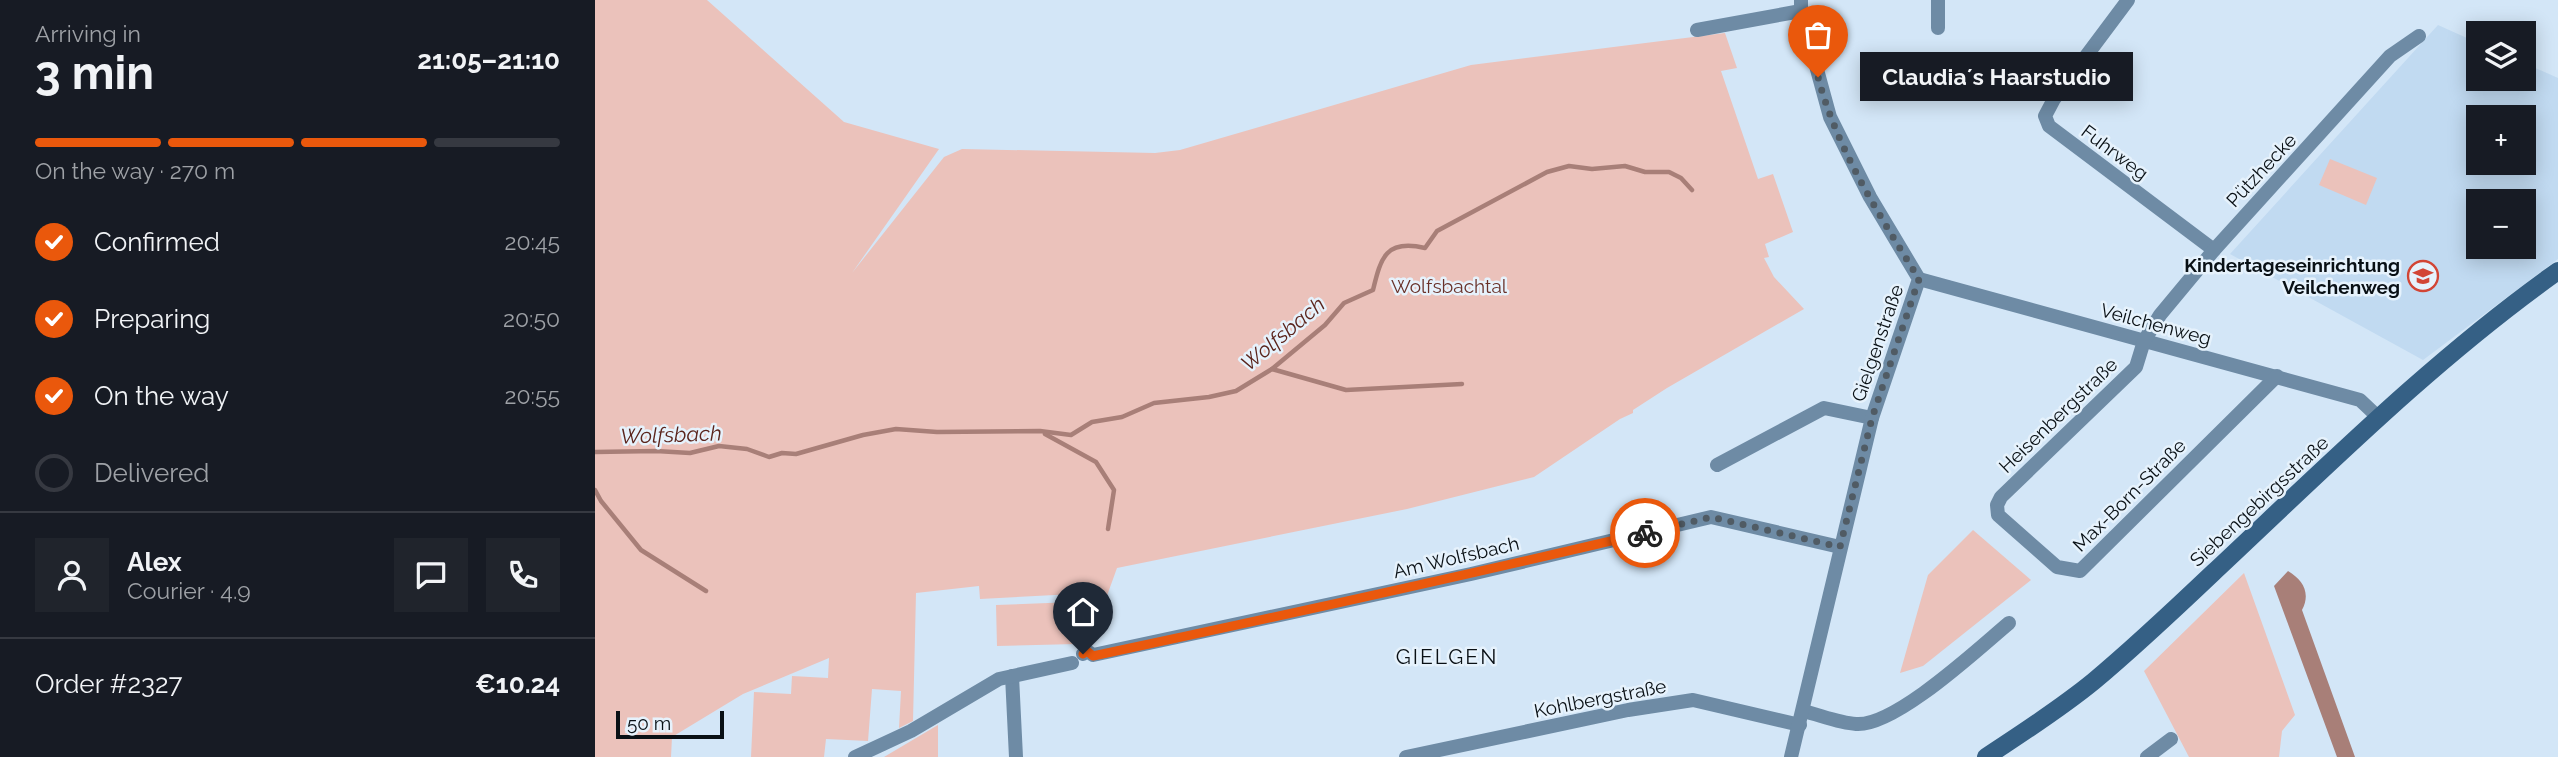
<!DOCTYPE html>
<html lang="en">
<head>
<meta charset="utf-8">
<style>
	:root { --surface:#171b24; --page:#20242c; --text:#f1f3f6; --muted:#9ea1a6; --line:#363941; --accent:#ea580c }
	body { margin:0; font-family:Raleway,sans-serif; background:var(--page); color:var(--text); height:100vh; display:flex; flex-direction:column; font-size:26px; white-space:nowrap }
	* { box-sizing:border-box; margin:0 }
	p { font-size:23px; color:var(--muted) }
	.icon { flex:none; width:38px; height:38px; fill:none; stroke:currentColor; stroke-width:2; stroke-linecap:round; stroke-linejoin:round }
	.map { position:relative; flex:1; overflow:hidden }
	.side { display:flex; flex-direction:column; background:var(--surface); width:595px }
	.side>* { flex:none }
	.fabs { position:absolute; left:1871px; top:21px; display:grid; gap:14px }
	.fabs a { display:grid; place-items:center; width:70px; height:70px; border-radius:0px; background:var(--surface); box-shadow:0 4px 18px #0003; font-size:35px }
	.scale { position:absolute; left:21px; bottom:18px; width:108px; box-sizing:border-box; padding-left:7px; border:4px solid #091015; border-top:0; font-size:19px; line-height:24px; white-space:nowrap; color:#091015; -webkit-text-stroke:5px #e6f2fc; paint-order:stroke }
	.pin { position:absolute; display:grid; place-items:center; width:60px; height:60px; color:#fff; margin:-72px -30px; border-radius:50% 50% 50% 0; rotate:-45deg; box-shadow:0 0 7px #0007 }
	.pin .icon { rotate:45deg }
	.courier { position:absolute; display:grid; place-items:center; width:70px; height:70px; margin:-35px; border:5px solid #ea580c; border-radius:50%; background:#fff; color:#222; box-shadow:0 2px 9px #0007 }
	.bubble { position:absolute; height:49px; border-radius:0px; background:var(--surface); box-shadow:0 4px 18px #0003; font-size:23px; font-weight:700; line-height:49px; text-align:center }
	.overview em { font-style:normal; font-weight:700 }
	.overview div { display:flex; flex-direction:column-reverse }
	.overview { display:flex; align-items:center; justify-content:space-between; height:119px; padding:0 35px }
	h1 { font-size:46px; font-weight:700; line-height:52px }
	.bar { display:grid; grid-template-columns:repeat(4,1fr); gap:10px 7px; align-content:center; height:84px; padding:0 35px }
	.bar i { height:9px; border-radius:5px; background:var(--line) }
	.bar .on { background:var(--accent) }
	.bar p { grid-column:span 4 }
	.line { display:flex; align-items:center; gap:18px; padding:0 35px; border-top:2px solid var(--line) }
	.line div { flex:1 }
	.round { display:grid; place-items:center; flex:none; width:74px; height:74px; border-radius:0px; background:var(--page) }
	ol { padding:0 35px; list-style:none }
	li { display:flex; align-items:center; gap:21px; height:77px }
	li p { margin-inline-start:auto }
	li .icon { padding:7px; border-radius:50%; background:var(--accent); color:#fff; stroke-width:4 }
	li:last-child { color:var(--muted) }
	li i { width:38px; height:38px; border:4px solid var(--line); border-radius:50% }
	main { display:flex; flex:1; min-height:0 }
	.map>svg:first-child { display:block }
	.built { fill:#c1daf1; fill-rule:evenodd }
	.green { fill:#ebc2bb }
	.water { fill:#a87f78 }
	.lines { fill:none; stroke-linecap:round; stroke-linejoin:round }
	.stream { stroke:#a87f78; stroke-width:4.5 }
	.minor { stroke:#6e8ba5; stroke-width:14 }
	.secondary { stroke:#356085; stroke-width:18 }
	.done { stroke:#505b64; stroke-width:7; stroke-dasharray:0 12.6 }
	.route { stroke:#ea580c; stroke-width:9 }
	.labels { text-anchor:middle; stroke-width:5; stroke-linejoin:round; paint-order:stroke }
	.street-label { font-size:19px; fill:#091015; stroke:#e6f2fc }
	.poi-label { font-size:19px; font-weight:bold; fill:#091015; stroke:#e6f2fc; text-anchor:end }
	.park-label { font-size:19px; fill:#693129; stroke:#e6f2fc }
	.water-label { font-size:21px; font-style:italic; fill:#5b241c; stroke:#e6f2fc }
	.neighbourhood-label { font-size:21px; letter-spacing:2px; fill:#091015; stroke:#e6f2fc }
</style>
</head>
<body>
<main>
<section class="side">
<div class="overview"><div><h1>3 min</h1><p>Arriving in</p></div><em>21:05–21:10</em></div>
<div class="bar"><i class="on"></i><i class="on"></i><i class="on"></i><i></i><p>On the way · 270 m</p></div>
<ol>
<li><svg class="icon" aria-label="check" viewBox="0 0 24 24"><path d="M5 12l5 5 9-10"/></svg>Confirmed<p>20:45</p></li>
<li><svg class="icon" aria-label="check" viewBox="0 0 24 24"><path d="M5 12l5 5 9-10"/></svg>Preparing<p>20:50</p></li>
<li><svg class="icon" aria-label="check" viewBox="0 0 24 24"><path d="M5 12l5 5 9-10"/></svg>On the way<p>20:55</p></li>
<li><i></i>Delivered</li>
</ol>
<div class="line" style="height:126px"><a class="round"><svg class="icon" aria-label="person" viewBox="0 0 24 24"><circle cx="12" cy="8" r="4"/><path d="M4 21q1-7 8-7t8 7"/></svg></a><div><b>Alex</b><p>Courier · 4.9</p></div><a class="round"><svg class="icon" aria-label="chat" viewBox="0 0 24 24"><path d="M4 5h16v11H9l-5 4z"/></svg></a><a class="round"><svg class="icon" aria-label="phone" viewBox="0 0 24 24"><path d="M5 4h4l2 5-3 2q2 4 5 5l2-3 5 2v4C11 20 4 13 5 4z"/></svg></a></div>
<div class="line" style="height:91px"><div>Order #2327</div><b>€10.24</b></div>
</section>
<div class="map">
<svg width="1963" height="757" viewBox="0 0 1963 757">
	<rect width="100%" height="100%" fill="#d3e6f7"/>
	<path class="built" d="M1843,25L1883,43V79H1928L1929,63L1963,78V259L1828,360L1635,254ZM1883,117H1928V163H1883ZM1883,201H1928V247H1883Z"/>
	<g class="green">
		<polygon points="0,0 112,0 249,122 344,149 257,273 349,157 367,149 560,153 585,150 876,65 1130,33 1142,68 1126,71 1163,179 1178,174 1198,232 1170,244 1174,257 1169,258 1179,277 1209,309 1072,388 1038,410 1038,413 1025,419 939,477 812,509 522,568 492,651 481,644 402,646 401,605 479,602 479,594 385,599 384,586 321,593 318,721 304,728 306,691 277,689 273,741 231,739 229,757 156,757 159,692 196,694 197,676 233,678 234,658 148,694 77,737 76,757 0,757"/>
		<polygon points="1735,159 1782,178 1771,205 1724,185"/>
		<polygon points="1378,530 1436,580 1328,666 1305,673 1333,575"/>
		<polygon points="1649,573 1700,715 1687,731 1684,757 1594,757 1549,671"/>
		<polygon points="343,725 343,757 288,757 289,757"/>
	</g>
	<path class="water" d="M1693,571C1708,580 1716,593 1707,610L1760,757H1742L1679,586Z"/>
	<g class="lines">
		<g class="stream">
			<polyline points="677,369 751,390 867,384"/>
			<polyline points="450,434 501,462 519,490 513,529"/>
			<path d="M0,452L61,451L95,453L124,446L152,449L174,457L187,453L201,454L268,435L301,429L342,432L445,431L476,435L497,422L527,417L559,403L614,397L641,391L677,369L730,325L749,303L778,290C786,257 791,239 830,248L842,231L952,172L974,166L997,169L1030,166L1050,172H1074L1086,178L1097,190"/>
			<polyline points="0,490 6,501 46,550 111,591"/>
		</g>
		<g class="minor">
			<polyline points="1343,0 1343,28"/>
			<polyline points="1533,0 1459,99 1450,116 1454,126 1619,250"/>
			<polyline points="1102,30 1206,11"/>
			<polyline points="1324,279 1765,400 1783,417"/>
			<polyline points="1682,376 1485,571 1462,567 1403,515 1402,505 1406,497 1541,367 1549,341 1565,315 1619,250 1795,56 1824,36"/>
			<polyline points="1122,465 1229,408 1277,418"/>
			<polyline points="488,654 492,651 498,655 876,574 1116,517 1245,547"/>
			<polyline points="417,676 421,757"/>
			<path d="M1208,711C1225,715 1244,723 1261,724C1300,727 1384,648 1414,623"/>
			<polyline points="260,757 316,731 404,679 477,663"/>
			<polyline points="811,757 1033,710 1098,700 1205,725"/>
			<polyline points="1196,757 1277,418 1324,279 1275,197 1235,117 1206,11 1206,0"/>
			<polyline points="1552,757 1576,739"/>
		</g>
		<path class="secondary" d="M1391,757C1427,733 1465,709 1499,681C1541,646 1581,608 1620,571C1731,467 1839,359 1963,271"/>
	</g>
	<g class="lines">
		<path class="done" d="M1050,533L1116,517L1245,547L1277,418L1324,279C1285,216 1242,150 1223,77"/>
		<path class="route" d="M488,654L492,651L498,656C682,617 867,576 1050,533"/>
	</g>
	<defs>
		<g id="school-ring" transform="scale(1.575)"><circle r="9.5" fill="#e6f2fc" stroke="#d24535" stroke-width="1.5"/><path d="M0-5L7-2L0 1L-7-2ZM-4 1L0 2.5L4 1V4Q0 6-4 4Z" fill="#d24535"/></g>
	</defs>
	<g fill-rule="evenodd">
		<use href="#school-ring" x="1828" y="276"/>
	</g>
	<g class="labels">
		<g class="street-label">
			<text transform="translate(1520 152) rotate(37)" y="7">Fuhrweg</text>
			<text transform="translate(1666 170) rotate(-47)" y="7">Pützhecke</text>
			<text transform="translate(1561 324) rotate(15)" y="7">Veilchenweg</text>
			<text transform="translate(1282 343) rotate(-71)" y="7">Gielgenstraße</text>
			<text transform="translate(1463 415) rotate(-44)" y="7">Heisenbergstraße</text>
			<text transform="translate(1534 495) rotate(-45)" y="7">Max-Born-Straße</text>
			<text transform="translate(1664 501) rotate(-43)" y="7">Siebengebirgsstraße</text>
			<text transform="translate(861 557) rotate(-13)" y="7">Am Wolfsbach</text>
			<text transform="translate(1005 698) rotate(-11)" y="7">Kohlbergstraße</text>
		</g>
		<g class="poi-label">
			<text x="1805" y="272">Kindertageseinrichtung<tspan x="1805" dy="22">Veilchenweg</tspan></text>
		</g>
		<g class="park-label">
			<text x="854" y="293">Wolfsbachtal</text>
		</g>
		<g class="water-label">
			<text transform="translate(688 334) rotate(-40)" y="7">Wolfsbach</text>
			<text transform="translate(76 435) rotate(-2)" y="7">Wolfsbach</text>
		</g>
		<g class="neighbourhood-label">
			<text x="852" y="664">GIELGEN</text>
		</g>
	</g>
</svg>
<div class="fabs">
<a><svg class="icon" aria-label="layers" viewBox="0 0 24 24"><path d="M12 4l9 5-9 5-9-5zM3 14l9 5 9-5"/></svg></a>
<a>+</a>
<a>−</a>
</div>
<div class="scale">50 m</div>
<div class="pin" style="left:1223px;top:77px;background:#ea580c"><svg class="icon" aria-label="bag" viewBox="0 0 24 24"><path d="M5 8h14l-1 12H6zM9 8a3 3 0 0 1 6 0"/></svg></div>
<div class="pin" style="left:488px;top:654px;background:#1f2937"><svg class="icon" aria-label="home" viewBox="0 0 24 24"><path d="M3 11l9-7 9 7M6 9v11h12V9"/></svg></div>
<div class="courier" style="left:1050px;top:533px"><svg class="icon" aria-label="bike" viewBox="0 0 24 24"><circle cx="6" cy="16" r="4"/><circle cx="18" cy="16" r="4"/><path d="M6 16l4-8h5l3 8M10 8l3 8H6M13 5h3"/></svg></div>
<div class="bubble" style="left:1265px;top:52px;width:273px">Claudia´s Haarstudio</div>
</div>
</main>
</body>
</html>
